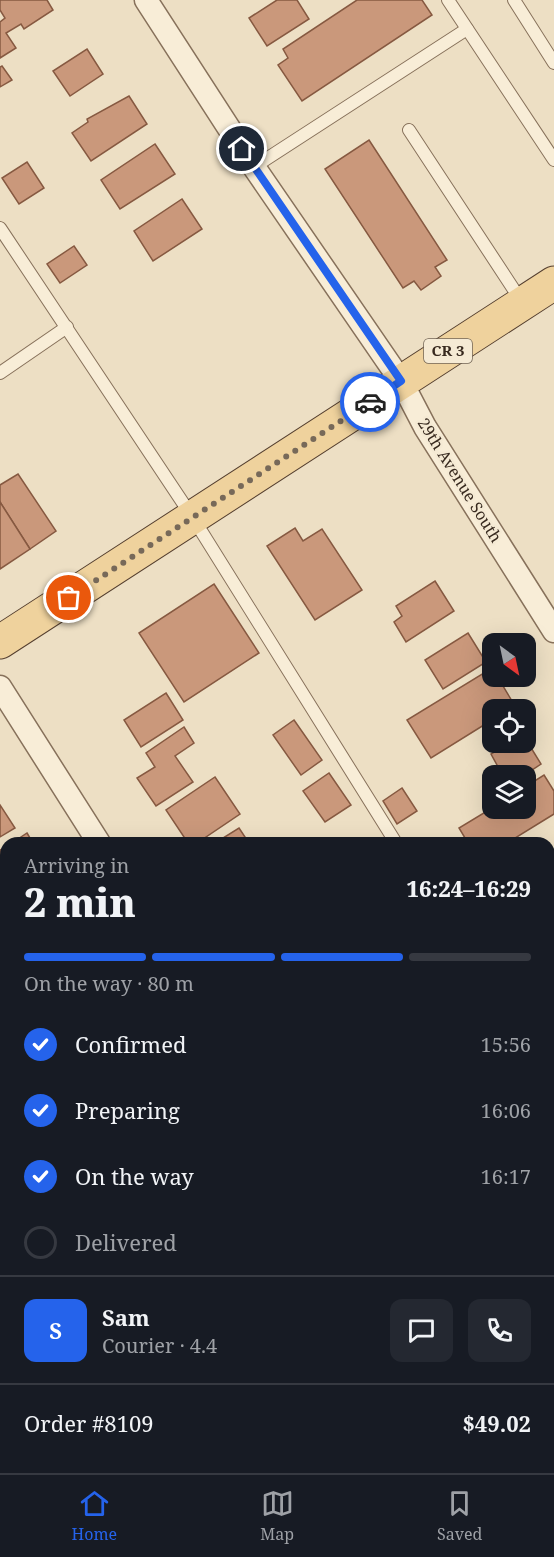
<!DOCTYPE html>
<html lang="en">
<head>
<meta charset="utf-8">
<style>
	:root { --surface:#171b24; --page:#242831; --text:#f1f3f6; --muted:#9ea1a6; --line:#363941; --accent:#2563eb }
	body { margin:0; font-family:"Noto Serif",serif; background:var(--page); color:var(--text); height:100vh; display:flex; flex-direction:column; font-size:22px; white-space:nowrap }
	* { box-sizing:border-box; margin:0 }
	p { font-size:20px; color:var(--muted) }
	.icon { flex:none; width:33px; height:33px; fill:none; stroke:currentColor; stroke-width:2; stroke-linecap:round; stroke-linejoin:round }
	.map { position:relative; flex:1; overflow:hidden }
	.sheet { position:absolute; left:0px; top:837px; width:555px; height:636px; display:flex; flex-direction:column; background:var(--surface); border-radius:18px 18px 0 0; box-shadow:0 6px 24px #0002 }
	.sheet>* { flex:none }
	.needle { width:39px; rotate:147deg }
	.tools { position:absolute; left:482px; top:633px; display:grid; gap:12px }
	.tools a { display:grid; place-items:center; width:54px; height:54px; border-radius:12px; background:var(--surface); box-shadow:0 6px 24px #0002; font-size:30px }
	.pin { position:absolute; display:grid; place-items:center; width:51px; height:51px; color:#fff; margin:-26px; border:3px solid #fff; border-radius:50%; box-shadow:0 2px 6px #0007 }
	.courier { position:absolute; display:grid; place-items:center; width:60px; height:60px; margin:-30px; border:4px solid #2563eb; border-radius:50%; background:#fff; color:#222; box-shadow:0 2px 8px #0007 }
	.head em { font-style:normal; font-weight:800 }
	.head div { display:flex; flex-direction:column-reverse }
	.head { display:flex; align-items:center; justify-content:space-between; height:102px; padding:0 24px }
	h1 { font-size:39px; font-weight:800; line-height:45px }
	.bar { display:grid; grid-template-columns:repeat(4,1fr); gap:9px 6px; align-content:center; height:72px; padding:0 24px }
	.bar i { height:8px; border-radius:4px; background:var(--line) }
	.bar .selected { background:var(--accent) }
	.bar p { grid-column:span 4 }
	.line { display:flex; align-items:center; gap:15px; padding:0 24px; border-top:2px solid var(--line) }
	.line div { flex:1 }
	.round { display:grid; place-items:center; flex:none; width:63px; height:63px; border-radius:12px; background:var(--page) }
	ol { padding:0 24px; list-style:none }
	li { display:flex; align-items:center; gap:18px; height:66px }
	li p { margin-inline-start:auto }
	li .icon { padding:6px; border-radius:50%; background:var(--accent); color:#fff; stroke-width:4 }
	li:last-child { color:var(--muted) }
	li i { width:33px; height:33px; border:3px solid var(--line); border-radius:50% }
	.dock { display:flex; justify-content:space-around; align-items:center; height:84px; border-top:2px solid var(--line); background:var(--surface); font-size:16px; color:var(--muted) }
	.dock a { display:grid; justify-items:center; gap:3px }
	.dock .selected { color:var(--accent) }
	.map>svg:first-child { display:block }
	.building { fill:#ca987b; stroke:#865941; stroke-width:1.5 }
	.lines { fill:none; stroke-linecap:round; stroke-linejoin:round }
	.service-casing { stroke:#87715b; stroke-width:14 }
	.minor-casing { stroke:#87715b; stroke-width:25 }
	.primary-casing { stroke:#553f2f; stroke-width:35 }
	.service { stroke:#f8edd7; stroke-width:12 }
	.minor { stroke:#f8edd7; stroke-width:22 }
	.primary { stroke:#efd29d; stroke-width:33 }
	.done { stroke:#776959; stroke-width:6; stroke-dasharray:0 10.8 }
	.route { stroke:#2563eb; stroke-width:8 }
	.labels { text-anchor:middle; stroke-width:5; stroke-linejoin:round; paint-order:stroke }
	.shield { fill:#f5ead4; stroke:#716455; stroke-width:1.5 }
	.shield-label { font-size:15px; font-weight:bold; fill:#382a1f }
	.street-label { font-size:16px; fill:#382a1f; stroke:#f5ead4 }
</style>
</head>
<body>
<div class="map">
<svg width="554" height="1473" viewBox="0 0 554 1473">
	<rect width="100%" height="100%" fill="#eddfc4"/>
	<g class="building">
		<polygon points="0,0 47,0 53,10 24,29 21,24 6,33 16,48 0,58 0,22 5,18 0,10"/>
		<polygon points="277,0 297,0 309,19 267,46 249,18"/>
		<polygon points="357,0 422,0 432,15 302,101 278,65 288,58 283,49"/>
		<polygon points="87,49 103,74 70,96 53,71"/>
		<polygon points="2,66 12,80 0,87 0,67"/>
		<polygon points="129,96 147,124 91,161 72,133 88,122 87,119"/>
		<polygon points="369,140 447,260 435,267 441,276 421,290 414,281 403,288 325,169"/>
		<polygon points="155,144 175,174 120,209 101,180"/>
		<polygon points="27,162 44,188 19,204 2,178"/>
		<polygon points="182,199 202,229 153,261 134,231"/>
		<polygon points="74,246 87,265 60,283 47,264"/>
		<polygon points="18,474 56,531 30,549 0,502 0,485"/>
		<polygon points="0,502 30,549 0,569"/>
		<polygon points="295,528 303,541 322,529 362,590 315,620 267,546"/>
		<polygon points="435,581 454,611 406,642 394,622 402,616 396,606"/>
		<polygon points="214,584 259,653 184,702 139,633"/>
		<polygon points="468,633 486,662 443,689 425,660"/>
		<polygon points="492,668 492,676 497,676 515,706 509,710 492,710 492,720 431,758 407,720"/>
		<polygon points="166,693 183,720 141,747 124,720"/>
		<polygon points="294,720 322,760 301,775 273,735"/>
		<polygon points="184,727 194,743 175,756 193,782 156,806 137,778 155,767 146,753"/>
		<polygon points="525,738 541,764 523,776 503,776 491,754 510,742 525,742"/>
		<polygon points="329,773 351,805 325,822 303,791"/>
		<polygon points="544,775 554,791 554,814 507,843 468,843 459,828 492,808 525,808 525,787"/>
		<polygon points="215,777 240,814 197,843 188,843 166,810"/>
		<polygon points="402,788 417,811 397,824 383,801"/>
		<polygon points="0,805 15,828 0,837"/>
		<polygon points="239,828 249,843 215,843"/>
		<polygon points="27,833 33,843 12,843"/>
		<polygon points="6,847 6,881 0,885 0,850"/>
		<polygon points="0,1100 6,1110 0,1114"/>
		<polygon points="549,1115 554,1124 554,1143 549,1146"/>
		<polygon points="5,1264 6,1291 0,1295 0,1267"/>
		<polygon points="6,1305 6,1345 0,1350 0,1309"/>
		<polygon points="552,1314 554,1355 549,1358 549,1316"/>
		<polygon points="554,1384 554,1417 549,1410 549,1387"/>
		<polygon points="346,1467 386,1467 376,1473 350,1473"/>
	</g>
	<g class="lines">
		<g class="service-casing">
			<g id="service">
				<polyline points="448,0 554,160"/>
				<polyline points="514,0 554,63"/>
				<polyline points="409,130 522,302"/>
				<polyline points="254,167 467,29"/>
				<polyline points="0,228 193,518 396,843"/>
				<polyline points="0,373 67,327"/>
				<polyline points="0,1079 6,1089"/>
				<polyline points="549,1089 554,1097"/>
				<polyline points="244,1467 248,1473"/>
			</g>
		</g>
		<g class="minor-casing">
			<g id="minor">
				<polyline points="146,0 254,167 401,381 425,427 554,631"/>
				<polyline points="0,687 99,843"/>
				<polyline points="549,1233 554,1230"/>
				<polyline points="497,1467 500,1473"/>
				<polyline points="180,1473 189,1467"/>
			</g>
		</g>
		<g class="primary-casing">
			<polyline id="primary" points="0,642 554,283"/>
		</g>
		<use href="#service" class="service"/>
		<use href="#minor" class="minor"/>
		<use href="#primary" class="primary"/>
	</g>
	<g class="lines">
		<polyline class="done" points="69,598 370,402"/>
		<polyline class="route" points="242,149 401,381 370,402"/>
	</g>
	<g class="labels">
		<rect class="shield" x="424" y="339" width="48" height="24" rx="4.5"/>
		<g class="shield-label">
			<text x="448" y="356">CR 3</text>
		</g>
		<g class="street-label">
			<text transform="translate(460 480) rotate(58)" y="6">29th Avenue South</text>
		</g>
	</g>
</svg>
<div class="tools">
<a><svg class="needle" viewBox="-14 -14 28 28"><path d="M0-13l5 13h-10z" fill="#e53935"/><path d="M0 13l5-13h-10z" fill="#9ea1a6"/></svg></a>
<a><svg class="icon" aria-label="locate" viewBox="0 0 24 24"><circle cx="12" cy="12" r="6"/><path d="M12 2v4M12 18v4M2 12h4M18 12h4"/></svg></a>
<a><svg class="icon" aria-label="layers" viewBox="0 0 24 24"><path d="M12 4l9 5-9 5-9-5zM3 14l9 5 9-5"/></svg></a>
</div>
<div class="pin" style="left:69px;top:598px;background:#ea580c"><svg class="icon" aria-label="bag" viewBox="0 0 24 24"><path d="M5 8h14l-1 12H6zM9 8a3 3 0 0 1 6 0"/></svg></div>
<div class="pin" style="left:242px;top:149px;background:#1f2937"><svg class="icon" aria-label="home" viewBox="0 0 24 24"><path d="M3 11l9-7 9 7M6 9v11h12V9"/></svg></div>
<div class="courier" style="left:370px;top:402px"><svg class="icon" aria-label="car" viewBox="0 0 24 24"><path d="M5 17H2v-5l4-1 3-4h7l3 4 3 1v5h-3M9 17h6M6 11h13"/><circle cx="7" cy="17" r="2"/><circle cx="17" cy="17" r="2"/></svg></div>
<section class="sheet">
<div class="head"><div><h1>2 min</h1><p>Arriving in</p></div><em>16:24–16:29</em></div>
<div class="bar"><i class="selected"></i><i class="selected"></i><i class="selected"></i><i></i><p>On the way · 80 m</p></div>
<ol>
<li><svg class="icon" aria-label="check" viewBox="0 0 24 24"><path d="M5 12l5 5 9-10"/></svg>Confirmed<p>15:56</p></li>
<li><svg class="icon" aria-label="check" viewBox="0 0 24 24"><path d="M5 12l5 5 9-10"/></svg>Preparing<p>16:06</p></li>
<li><svg class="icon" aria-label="check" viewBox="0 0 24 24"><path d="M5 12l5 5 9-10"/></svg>On the way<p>16:17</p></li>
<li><i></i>Delivered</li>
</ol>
<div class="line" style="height:108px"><b class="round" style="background:var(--accent);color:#fff">S</b><div><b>Sam</b><p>Courier · 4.4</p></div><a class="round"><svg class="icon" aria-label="chat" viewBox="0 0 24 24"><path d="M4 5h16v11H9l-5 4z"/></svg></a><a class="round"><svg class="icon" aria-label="phone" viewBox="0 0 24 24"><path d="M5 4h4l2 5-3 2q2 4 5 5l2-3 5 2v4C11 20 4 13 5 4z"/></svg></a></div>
<div class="line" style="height:78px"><div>Order #8109</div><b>$49.02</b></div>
</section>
</div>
<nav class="dock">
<a class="selected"><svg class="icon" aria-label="home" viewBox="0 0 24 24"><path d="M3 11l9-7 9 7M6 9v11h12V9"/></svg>Home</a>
<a><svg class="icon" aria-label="map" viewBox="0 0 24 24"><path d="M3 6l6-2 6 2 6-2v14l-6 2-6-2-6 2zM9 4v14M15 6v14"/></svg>Map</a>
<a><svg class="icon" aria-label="saved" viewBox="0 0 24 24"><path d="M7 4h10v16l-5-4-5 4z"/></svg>Saved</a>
</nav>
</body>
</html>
